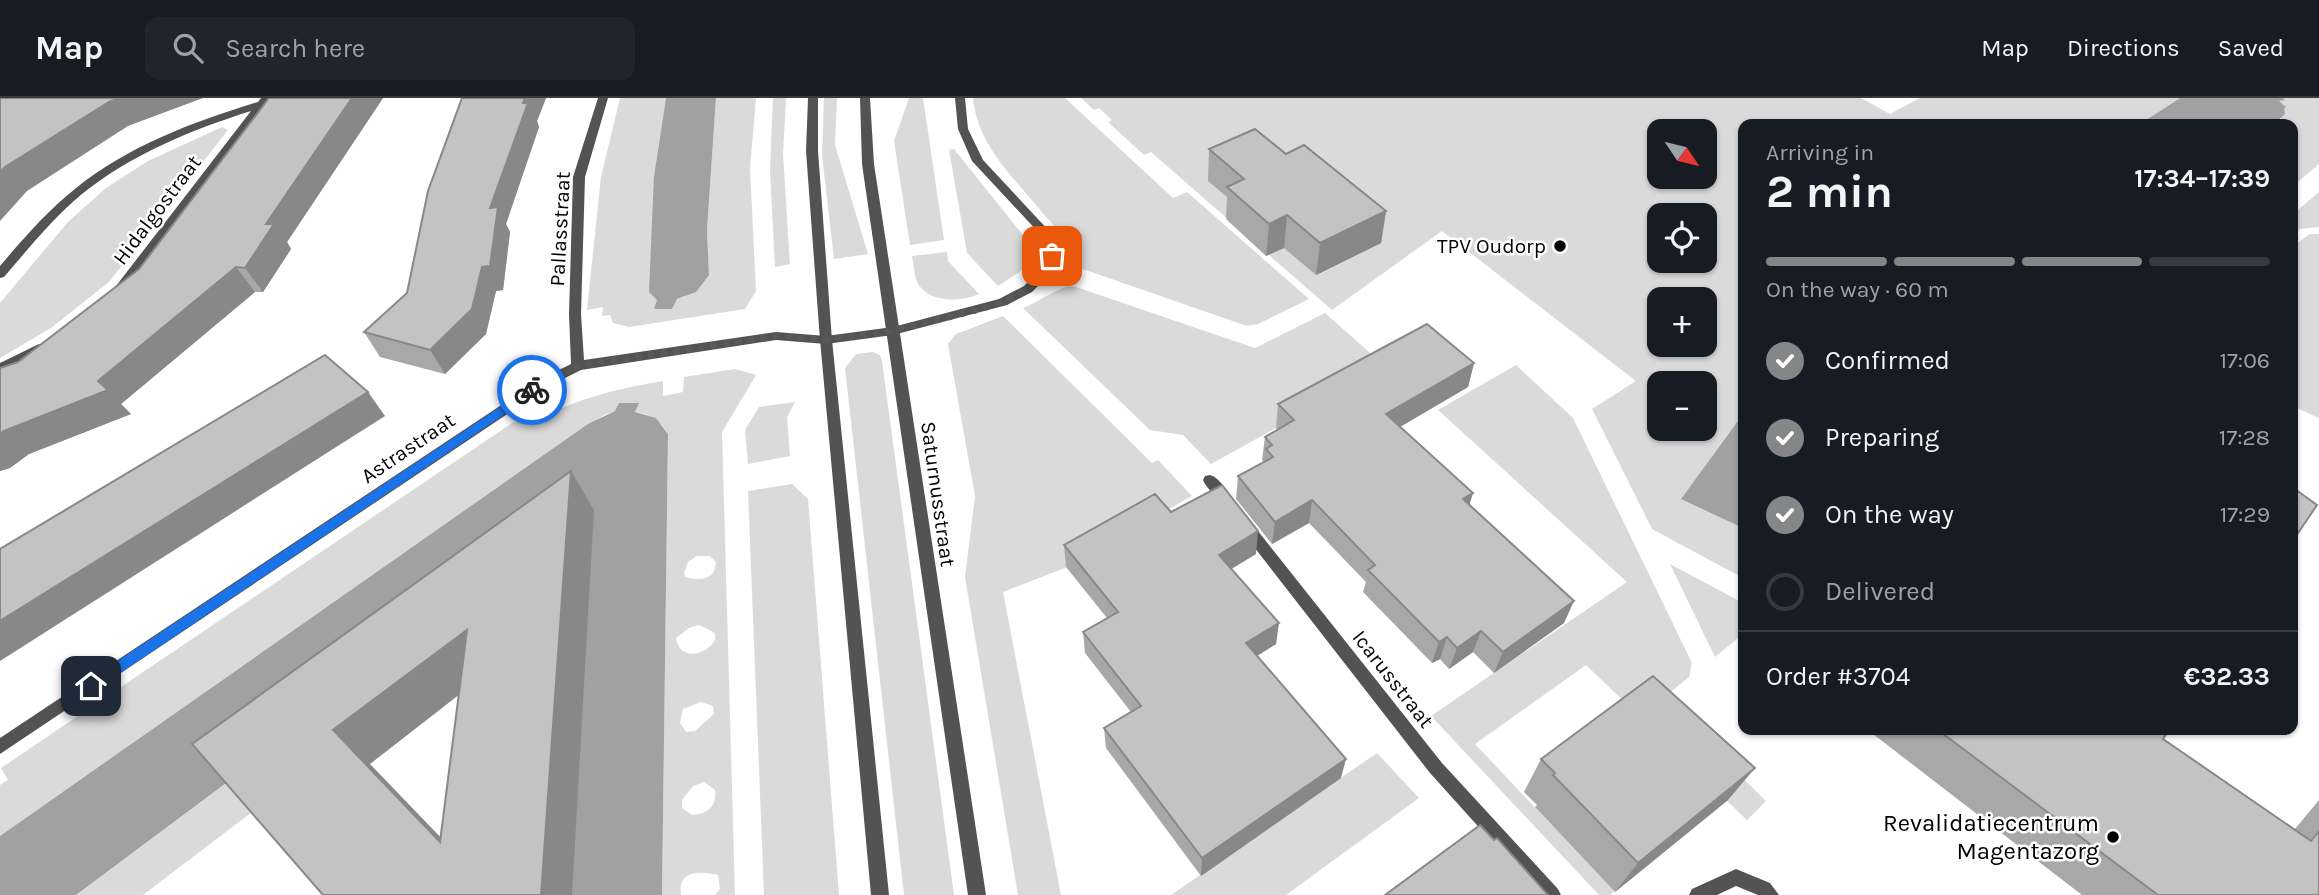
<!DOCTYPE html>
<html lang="en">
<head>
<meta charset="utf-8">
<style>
	:root { --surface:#171b24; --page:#20242c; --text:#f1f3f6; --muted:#9ea1a6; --line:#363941; --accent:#858687 }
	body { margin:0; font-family:Karla,sans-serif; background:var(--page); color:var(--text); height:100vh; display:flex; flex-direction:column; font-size:26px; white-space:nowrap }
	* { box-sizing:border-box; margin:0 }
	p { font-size:23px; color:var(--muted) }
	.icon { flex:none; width:38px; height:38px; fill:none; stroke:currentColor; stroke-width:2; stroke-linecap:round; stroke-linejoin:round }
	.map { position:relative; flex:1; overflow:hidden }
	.drawer { position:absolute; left:1738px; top:21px; width:560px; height:616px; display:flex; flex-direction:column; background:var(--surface); border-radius:14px; box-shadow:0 2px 5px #0004 }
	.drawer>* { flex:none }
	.needle { width:46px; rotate:125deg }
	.buttons { position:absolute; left:1647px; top:21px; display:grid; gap:14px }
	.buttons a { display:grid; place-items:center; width:70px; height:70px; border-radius:14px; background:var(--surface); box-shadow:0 2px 5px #0004; font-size:35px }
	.pin { position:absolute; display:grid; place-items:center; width:60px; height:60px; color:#fff; margin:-30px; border-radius:14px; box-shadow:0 4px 10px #0006 }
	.courier { position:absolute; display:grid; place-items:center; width:70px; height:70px; margin:-35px; border:5px solid #1a73e8; border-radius:50%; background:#fff; color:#222; box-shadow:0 2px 9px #0007 }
	.overview em { font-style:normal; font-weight:700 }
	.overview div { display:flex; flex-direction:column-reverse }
	.overview { display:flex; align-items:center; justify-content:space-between; height:119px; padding:0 28px }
	h1 { font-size:46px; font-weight:700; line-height:52px }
	.bar { display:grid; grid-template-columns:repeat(4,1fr); gap:10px 7px; align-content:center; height:84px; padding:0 28px }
	.bar i { height:9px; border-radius:5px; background:var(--line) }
	.bar .active { background:var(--accent) }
	.bar p { grid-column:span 4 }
	.line { display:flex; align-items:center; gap:18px; padding:0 28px; border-top:2px solid var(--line) }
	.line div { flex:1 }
	ol { padding:0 28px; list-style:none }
	li { display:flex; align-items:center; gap:21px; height:77px }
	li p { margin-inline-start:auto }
	li .icon { padding:7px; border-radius:50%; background:var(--accent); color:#fff; stroke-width:4 }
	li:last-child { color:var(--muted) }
	li i { width:38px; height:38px; border:4px solid var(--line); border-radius:50% }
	header { display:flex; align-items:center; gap:42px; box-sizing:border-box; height:98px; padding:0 35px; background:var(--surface); border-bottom:2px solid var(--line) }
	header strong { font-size:33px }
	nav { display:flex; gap:38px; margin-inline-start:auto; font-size:24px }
	.search { width:490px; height:63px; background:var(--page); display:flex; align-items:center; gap:18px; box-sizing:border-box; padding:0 24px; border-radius:14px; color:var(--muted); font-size:26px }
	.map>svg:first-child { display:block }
	.green { fill:#dadada; fill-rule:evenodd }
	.water { fill:#a1a1a1 }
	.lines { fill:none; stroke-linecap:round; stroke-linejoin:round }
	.minor { fill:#535353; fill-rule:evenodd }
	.tertiary { fill:#535353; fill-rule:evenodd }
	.wall { fill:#a8a8a8 }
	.shaded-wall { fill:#888 }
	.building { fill:#c3c3c3; stroke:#888; stroke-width:2; fill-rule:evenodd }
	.route { fill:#1a73e8 }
	.done { stroke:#595959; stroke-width:7; stroke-dasharray:0 12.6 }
	.poi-dot { fill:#000; stroke:#fff; stroke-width:2.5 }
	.labels { text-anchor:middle; stroke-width:5; stroke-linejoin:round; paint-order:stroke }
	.street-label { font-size:21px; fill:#000; stroke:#fff }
	.poi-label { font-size:21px; fill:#000; stroke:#fff; text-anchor:end }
	.near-poi-label { font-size:24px; fill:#000; stroke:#fff; text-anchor:end }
</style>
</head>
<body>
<header>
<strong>Map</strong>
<div class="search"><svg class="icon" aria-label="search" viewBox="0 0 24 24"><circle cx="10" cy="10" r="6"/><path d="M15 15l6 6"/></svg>Search here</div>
<nav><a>Map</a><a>Directions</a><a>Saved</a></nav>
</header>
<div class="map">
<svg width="2319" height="797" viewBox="0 0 2319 797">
	<rect width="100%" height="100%" fill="#fff"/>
	<g class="green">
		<polygon points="620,0 666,0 654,78 658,202 654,211 672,211 676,201 684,199 709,177 707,132 716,0 756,0 750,70 756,193 745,211 629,229 613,225 610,217 602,218 603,209 587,212 601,79"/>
		<polygon points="773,0 786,0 783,56 790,166 775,169 770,72"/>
		<polygon points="824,0 837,0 835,47 868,156 834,161 822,57"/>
		<polygon points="909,0 923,0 944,142 910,147 894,43"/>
		<path d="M973,0H1065L1173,100L1187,94L1309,201L1258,226L1247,228L1077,169L1070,163C1069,141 1055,129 1041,113C1013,79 977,46 973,0Z"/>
		<path d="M1081,0H1861L1890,16L1920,0H2180L2140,26H1743V316L1682,400L1743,430V480L1652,431L1592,311L1636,283L1442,133L1332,212L1151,54L1144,57L1108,24L1112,22L1099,10L1094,12ZM1659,33H1704V79H1659ZM1659,117H1704V163H1659ZM1659,201H1704V247H1659ZM1659,285H1704V331H1659Z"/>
		<polygon points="2283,0 2319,0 2319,66 2293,88 2292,26 2274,26 2281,21 2279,2"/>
		<polygon points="222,29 228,32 109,184 51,230 0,260 0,205 68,124 106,90 148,63"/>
		<polygon points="954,51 1026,141 1030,152 1021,173 998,188 967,155 949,52"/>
		<polygon points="2319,94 2319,129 2300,131 2293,136 2293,116"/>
		<polygon points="2310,136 2319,136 2319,320 2292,308 2293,148"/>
		<path d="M947,154L948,163L979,196C961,204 930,205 918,186C914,178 914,167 912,158Z"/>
		<path d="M1073,188L1255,250L1325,215L1386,269L1211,366L1183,337L1150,332L1023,210C1037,205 1061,187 1073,188Z"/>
		<polygon points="1003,218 1152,365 1158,362 1192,398 1065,470 1003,494 1061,797 1018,797 965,479 975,398 948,246 956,236"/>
		<polygon points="873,254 880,257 882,263 954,797 904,797 845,270 856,256"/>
		<polygon points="1516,267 1573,320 1692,565 1689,579 1662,601 1766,703 1747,722 1586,567 1475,646 1614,793 1610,797 1599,797 1431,618 1627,484 1438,312"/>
		<path d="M735,271L756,277L722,334L735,797H715L720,791L718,777C700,773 677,772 681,797H662L668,336C660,322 650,316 635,314L638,305L604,317L0,738V687L8,682L1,670L518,321L526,327C570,303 613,291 663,283V298L683,294L684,279ZM697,458H710L716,464C715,483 699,483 685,479L684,475L688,464ZM699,527L715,535V542C706,558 679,563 676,540L689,530ZM701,604L713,608L714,616L695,633L686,634L680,625L683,611ZM704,684L715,692C717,708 708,716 692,717L682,710V702L693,688Z"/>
		<polygon points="795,304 787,319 790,358 748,366 745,332 759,309"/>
		<polygon points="792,386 808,401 839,797 764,797 748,393"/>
		<polygon points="1670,466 1743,505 1743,536 1715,559"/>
		<polygon points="1377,655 1419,700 1286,797 1171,797"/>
		<polygon points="235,679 260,708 143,797 76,797"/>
	</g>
	<g class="water">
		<polygon points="666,0 716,0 707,132 709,177 696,194 677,201 672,211 654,211 657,202 649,194 654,78"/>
		<polygon points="2180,0 2283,0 2285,2 2279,3 2286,9 2284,10 2285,16 2274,26 2140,26"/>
		<polygon points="619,305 639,305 635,314 656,320 668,336 662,797 565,797 593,412 76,797 0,797 0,738 588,326 615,313"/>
		<polygon points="1743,316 1743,430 1681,401"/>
	</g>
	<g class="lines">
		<g class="minor">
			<path d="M261,0H271L126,191H118L116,188L251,13C191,32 132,56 82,96C53,120 29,150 4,179L0,180V168C23,141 47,113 75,91C128,48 193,24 258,4Z"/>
			<polygon points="598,0 608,0 585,79 581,216 584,262 776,234 826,238 893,229 999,201 1024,188 1042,170 1046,158 1040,136 972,63 958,31 955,0 965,0 968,31 983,62 1051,135 1058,158 1051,175 1032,194 1007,207 893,237 826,246 776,242 581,272 549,288 0,656 0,640 539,282 571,266 569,216 573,79"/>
			<polygon points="39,246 43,248 45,251 43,254 0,276 0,265"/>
			<path d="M1210,377C1220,380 1228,394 1233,403L1231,407H1221L1205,386L1203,382L1205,378Z"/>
			<polygon points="1245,421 1250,423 1442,665 1558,791 1561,797 1540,797 1430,675 1240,431 1238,427 1240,423"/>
			<polygon points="1736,771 1770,785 1779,797 1758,797 1736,788 1717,797 1689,797 1692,791"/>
		</g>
		<g class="tertiary">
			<polygon points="808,0 818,0 818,53 832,242 889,797 871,797 820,242 806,53"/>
			<polygon points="860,0 870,0 874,66 986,797 968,797 862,66"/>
		</g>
	</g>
	<g class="wall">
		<polygon points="269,0 383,0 287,144 291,151 263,194 255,194 121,306 131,316 29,356 10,370 0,373 0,270 18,264 139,171"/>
		<polygon points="462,0 546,0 537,23 539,29 506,126 510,134 503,192 496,193 486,236 445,276 380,259 364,234 407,195"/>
		<polygon points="1209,51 1286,56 1386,113 1381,145 1316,177 1284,150 1266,158 1226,121 1227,99 1208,83"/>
		<polygon points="1474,265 1468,289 1400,329 1473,395 1469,407 1564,525 1494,575 1473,554 1449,571 1440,561 1432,565 1363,494 1366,484 1309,425 1272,446 1236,401 1238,378 1264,364 1262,362 1265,339 1277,332 1276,330 1278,306"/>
		<polygon points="1171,414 1256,456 1231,471 1276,546 1257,558 1341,680 1201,778 1106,650 1104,630 1131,614 1085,555 1083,534 1107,520 1066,469 1064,447"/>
		<polygon points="1877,632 2169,632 2163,641 2295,731 2319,702 2319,797 2082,797 1873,636"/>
		<polygon points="1541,661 1728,702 1615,794 1535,709 1537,707 1524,694"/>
	</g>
	<g class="shaded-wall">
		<polygon points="120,0 203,0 128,28 27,93 0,123 0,74 5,69 109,4"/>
		<polygon points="352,0 383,0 287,144 291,151 263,194 245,170 266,126"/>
		<polygon points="525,0 546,0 537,23 539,29 506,126 510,134 503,192 496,193 486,236 445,276 430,252 490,110"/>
		<polygon points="1386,113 1381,145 1316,177 1320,145"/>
		<polygon points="1287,117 1284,150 1266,158 1269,126"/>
		<polygon points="236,169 255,194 121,306 131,316 29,356 10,370 0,373 0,336 98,283"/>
		<polygon points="1474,265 1468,289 1381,340 1386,316"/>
		<polygon points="368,294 385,318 0,563 0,523"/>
		<polygon points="571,373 594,412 572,797 541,797"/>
		<polygon points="1473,395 1466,418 1463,401"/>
		<polygon points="1312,402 1309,425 1272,446 1275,424"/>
		<polygon points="1258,433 1256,456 1218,479 1219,457"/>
		<polygon points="1574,503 1564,525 1494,575 1503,554"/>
		<polygon points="1279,525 1276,546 1244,566 1246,545"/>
		<polygon points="467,532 496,568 370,666 474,774 440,744 333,632"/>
		<polygon points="1481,533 1473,554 1449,571 1457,550"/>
		<polygon points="1447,539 1440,561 1432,565 1439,544"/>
		<polygon points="1346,661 1341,680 1201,778 1202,760"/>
		<polygon points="1755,670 1728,702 1615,794 1638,765"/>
	</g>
	<g class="building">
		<polygon points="0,0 120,0 109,4 5,69 0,74"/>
		<polygon points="269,0 352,0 266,126 274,126 245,170 236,169 98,283 108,292 4,333 0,336 0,270 18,264 139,171"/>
		<polygon points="462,0 525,0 523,5 528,5 490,110 498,109 490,168 482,169 472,211 430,252 364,234 407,195 428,93"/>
		<polygon points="1255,31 1286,56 1304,47 1386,113 1320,145 1287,117 1269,126 1227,89 1244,81 1209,51"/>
		<polygon points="1427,226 1474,265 1386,316 1473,395 1463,401 1574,503 1503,554 1481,533 1457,550 1447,539 1439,544 1368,472 1375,467 1312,402 1275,424 1238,378 1273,359 1266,351 1272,347 1265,339 1294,322 1278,306"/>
		<polygon points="325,257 368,294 0,523 0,451"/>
		<path d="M571,373L541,797H323L192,646ZM467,532L440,744L333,632Z"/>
		<polygon points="1222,387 1258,433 1219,457 1279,525 1246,545 1346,661 1202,760 1104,630 1141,608 1083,534 1118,514 1064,447 1155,396 1171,414"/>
		<polygon points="2292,389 2317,407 2292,444"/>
		<polygon points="1653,578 1755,670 1638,765 1553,677 1555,675 1541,661"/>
		<polygon points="1938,632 2169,632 2163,641 2311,743 2319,733 2319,797 2158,797"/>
		<polygon points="1480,727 1494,742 1497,740 1548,797 1385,797"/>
	</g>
	<polygon class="route" points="532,288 536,290 536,295 95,592 86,592 86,584"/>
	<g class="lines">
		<polyline class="done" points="532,292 578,268 776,238 826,242 892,233 969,214 1003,204 1028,191 1047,172 1052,158"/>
	</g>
	<g class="poi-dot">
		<circle cx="1560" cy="148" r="7"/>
		<circle cx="2113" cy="739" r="7"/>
	</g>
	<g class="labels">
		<g class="street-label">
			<text transform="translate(157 112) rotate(-53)" y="7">Hidalgostraat</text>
			<text transform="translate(560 131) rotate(-87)" y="7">Pallasstraat</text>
			<text transform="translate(408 350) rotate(-34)" y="7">Astrastraat</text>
			<text transform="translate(938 396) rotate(82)" y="7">Saturnusstraat</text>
			<text transform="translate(1393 581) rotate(52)" y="7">Icarusstraat</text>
		</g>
		<g class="poi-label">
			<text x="1546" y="155">TPV Oudorp</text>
		</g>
		<g class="near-poi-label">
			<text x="2099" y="733">Revalidatiecentrum<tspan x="2099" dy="28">Magentazorg</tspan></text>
		</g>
	</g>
</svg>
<div class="buttons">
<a><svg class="needle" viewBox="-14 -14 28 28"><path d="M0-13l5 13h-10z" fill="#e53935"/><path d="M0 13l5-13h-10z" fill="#9ea1a6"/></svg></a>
<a><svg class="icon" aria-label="locate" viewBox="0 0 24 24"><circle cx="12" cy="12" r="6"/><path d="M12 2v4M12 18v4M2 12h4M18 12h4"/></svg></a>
<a>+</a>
<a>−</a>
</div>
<div class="pin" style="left:1052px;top:158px;background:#ea580c"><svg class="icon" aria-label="bag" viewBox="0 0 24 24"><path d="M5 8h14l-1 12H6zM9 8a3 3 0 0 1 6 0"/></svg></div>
<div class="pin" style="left:91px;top:588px;background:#1f2937"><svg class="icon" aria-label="home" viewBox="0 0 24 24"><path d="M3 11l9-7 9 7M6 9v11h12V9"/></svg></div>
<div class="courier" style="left:532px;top:292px"><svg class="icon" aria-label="bike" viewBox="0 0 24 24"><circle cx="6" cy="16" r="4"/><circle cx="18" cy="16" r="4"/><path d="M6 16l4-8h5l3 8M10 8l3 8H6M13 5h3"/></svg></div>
<section class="drawer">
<div class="overview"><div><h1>2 min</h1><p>Arriving in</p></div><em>17:34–17:39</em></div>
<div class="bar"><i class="active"></i><i class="active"></i><i class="active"></i><i></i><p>On the way · 60 m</p></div>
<ol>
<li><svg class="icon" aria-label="check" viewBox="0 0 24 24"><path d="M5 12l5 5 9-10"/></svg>Confirmed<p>17:06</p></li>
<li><svg class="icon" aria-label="check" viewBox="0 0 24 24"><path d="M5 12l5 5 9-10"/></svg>Preparing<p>17:28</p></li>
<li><svg class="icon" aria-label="check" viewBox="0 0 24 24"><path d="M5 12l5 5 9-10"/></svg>On the way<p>17:29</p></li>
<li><i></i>Delivered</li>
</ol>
<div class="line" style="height:91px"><div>Order #3704</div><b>€32.33</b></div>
</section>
</div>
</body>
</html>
